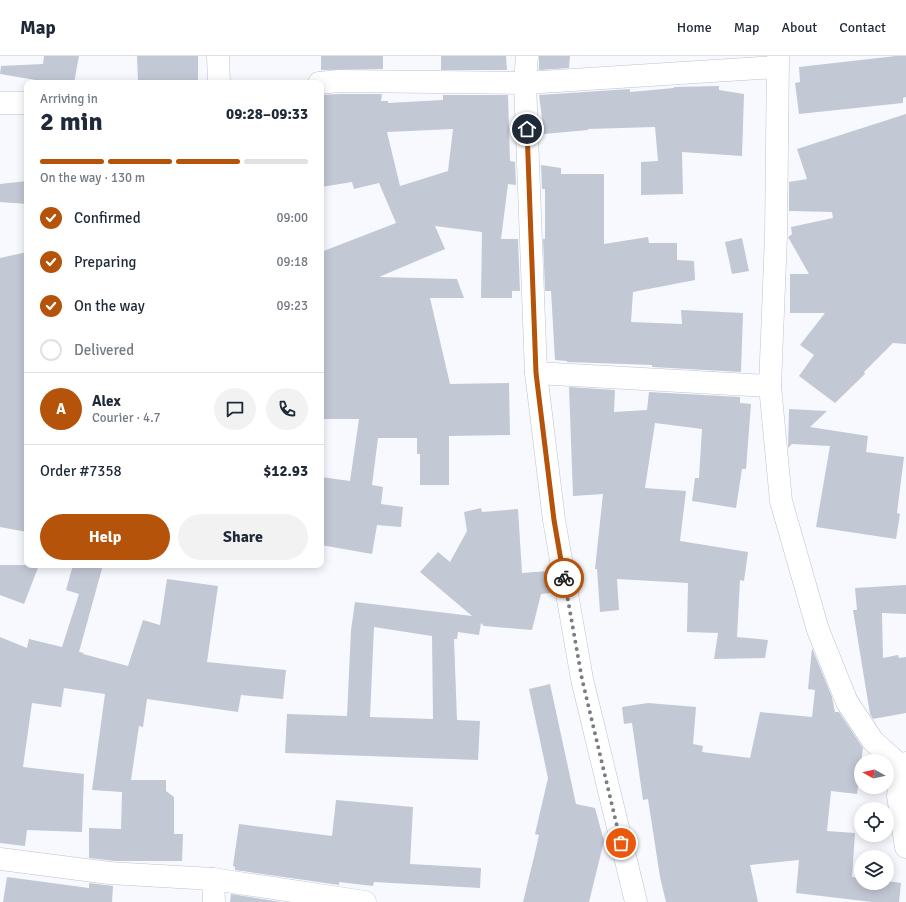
<!DOCTYPE html>
<html lang="en">
<head>
<meta charset="utf-8">
<style>
	:root { --surface:#fff; --page:#f2f2f3; --text:#1f2937; --muted:#747a83; --line:#e0e1e3; --accent:#b45309 }
	body { margin:0; font-family:Signika,sans-serif; background:var(--page); color:var(--text); height:100vh; display:flex; flex-direction:column; font-size:15px; white-space:nowrap }
	* { box-sizing:border-box; margin:0 }
	p { font-size:13px; color:var(--muted) }
	.icon { flex:none; width:22px; height:22px; fill:none; stroke:currentColor; stroke-width:2; stroke-linecap:round; stroke-linejoin:round }
	.map { position:relative; flex:1; overflow:hidden }
	.side { position:absolute; left:24px; top:24px; width:300px; height:488px; display:flex; flex-direction:column; background:var(--surface); border-radius:8px; box-shadow:0 2px 10px #0003 }
	.side>* { flex:none }
	.needle { width:26px; rotate:278deg }
	.controls { position:absolute; left:854px; top:698px; display:grid; gap:8px }
	.controls a { display:grid; place-items:center; width:40px; height:40px; border-radius:50%; background:var(--surface); box-shadow:0 2px 10px #0003; font-size:20px }
	.pin { position:absolute; display:grid; place-items:center; width:34px; height:34px; color:#fff; margin:-17px; border:2px solid #fff; border-radius:50%; box-shadow:0 1px 4px #0007 }
	.courier { position:absolute; display:grid; place-items:center; width:40px; height:40px; margin:-20px; border:3px solid #b45309; border-radius:50%; background:#fff; color:#222; box-shadow:0 1px 5px #0007 }
	.headline em { font-style:normal; font-weight:800 }
	.headline div { display:flex; flex-direction:column-reverse }
	.headline { display:flex; align-items:center; justify-content:space-between; height:68px; padding:0 16px }
	h1 { font-size:26px; font-weight:800; line-height:30px }
	.bar { display:grid; grid-template-columns:repeat(4,1fr); gap:6px 4px; align-content:center; height:48px; padding:0 16px }
	.bar i { height:5px; border-radius:3px; background:var(--line) }
	.bar .current { background:var(--accent) }
	.bar p { grid-column:span 4 }
	.line { display:flex; align-items:center; gap:10px; padding:0 16px; border-top:1px solid var(--line) }
	.line div { flex:1 }
	.round { display:grid; place-items:center; flex:none; width:42px; height:42px; border-radius:21px; background:var(--page) }
	ol { padding:0 16px; list-style:none }
	li { display:flex; align-items:center; gap:12px; height:44px }
	li p { margin-inline-start:auto }
	li .icon { padding:4px; border-radius:50%; background:var(--accent); color:#fff; stroke-width:4 }
	li:last-child { color:var(--muted) }
	li i { width:22px; height:22px; border:2px solid var(--line); border-radius:50% }
	.cta { display:flex; gap:8px; margin-top:auto; padding:8px 16px }
	.cta a { flex:1; height:46px; border-radius:24px; background:var(--accent); color:#fff; font-size:16px; font-weight:800; line-height:46px; text-align:center }
	.cta a+a { background:var(--page); color:var(--text) }
	header { display:flex; align-items:center; gap:24px; box-sizing:border-box; height:56px; padding:0 20px; background:var(--surface); border-bottom:1px solid var(--line) }
	header strong { font-size:19px }
	nav { display:flex; gap:22px; margin-inline-start:auto; font-size:14px }
	.map>svg:first-child { display:block }
	.building { fill:#c3c8d5; fill-rule:evenodd }
	.lines { fill:none; stroke-linecap:round; stroke-linejoin:round }
	.street-casing { stroke:#bdc3cf; stroke-width:23 }
	.secondary-casing { stroke:#bdc3cf; stroke-width:23 }
	.street { stroke:#fff; stroke-width:22 }
	.secondary { stroke:#fff; stroke-width:22 }
	.done { stroke:#7a7d81; stroke-width:4; stroke-dasharray:0 7.2 }
	.route { stroke:#b45309; stroke-width:5 }
</style>
</head>
<body>
<header>
<strong>Map</strong>
<nav><a>Home</a><a>Map</a><a>About</a><a>Contact</a></nav>
</header>
<div class="map">
<svg width="906" height="846" viewBox="0 0 906 846">
	<rect width="100%" height="100%" fill="#f7f9fe"/>
	<g class="building">
		<polygon points="44,0 79,0 74,27 53,27 0,18 1,10 43,8"/>
		<polygon points="137,0 198,0 198,24 138,26"/>
		<polygon points="321,0 383,0 383,13 321,14"/>
		<polygon points="441,0 506,0 507,14 441,14"/>
		<polygon points="539,0 570,0 569,12 539,14"/>
		<polygon points="896,0 906,0 906,41 903,42 903,47 799,58 795,27 800,26 799,11"/>
		<polygon points="719,30 719,34 744,38 742,100 682,96 683,138 641,139 641,106 658,105 655,71 588,73 588,74 544,78 539,39 630,33 630,36 674,32 674,31"/>
		<path d="M340,38H382L381,45H388V47L443,44V39H508L510,105L515,106L516,129L508,128L501,183H518L520,235H512V242H481L482,176L435,170L445,193L379,221L457,223L464,242H430L450,328L509,327L510,379L449,380V429H420V398H417V382H378L372,429L383,431L381,448L403,451L401,471L377,469L372,498L321,489V421L350,425L359,363H321V196L396,167L379,127L354,133L352,126L321,131V39ZM453,73L448,115L400,130L387,76Z"/>
		<polygon points="906,58 906,288 893,287 864,316 865,318 835,347 799,320 814,299 800,289 825,257 790,257 790,218 809,218 788,181 792,178 791,171 833,162 832,156 789,155 789,126 807,123 797,93"/>
		<polygon points="541,109 561,112 561,118 604,118 604,188 648,181 649,187 677,187 677,204 694,205 695,224 633,236 631,266 682,268 681,254 743,257 741,316 652,311 652,309 567,306 567,305 555,304 551,235 545,235 543,183 545,183 545,133 542,133"/>
		<polygon points="27,125 27,148 0,146 0,128"/>
		<polygon points="742,182 749,215 732,218 725,186"/>
		<polygon points="27,196 27,476 0,471 0,202"/>
		<polygon points="569,331 615,334 614,356 647,354 649,336 740,341 740,347 751,348 746,413 742,413 736,452 692,445 695,422 699,422 702,373 655,367 645,432 686,435 680,485 748,496 744,525 740,524 737,581 768,584 765,602 714,603 718,577 687,576 688,527 617,523 619,554 600,556 597,513 595,513 603,438 573,440"/>
		<polygon points="789,353 827,355 810,371 868,380 866,396 904,401 897,457 900,458 896,483 816,471 830,390 792,388 788,392"/>
		<path d="M481,452L482,456L518,453L522,517L549,515L551,537L541,538L532,574L484,570L481,567L479,579L458,576L457,583H454L457,664L480,665L478,704L285,697L287,658L347,660L351,574L355,546L472,560L420,516L438,496L450,506L467,475L464,456ZM374,571L432,580L433,663L370,661Z"/>
		<polygon points="0,509 39,509 24,548 0,539"/>
		<polygon points="73,509 103,509 79,596 84,597 83,598 128,610 143,564 160,569 167,523 218,530 207,606 286,614 283,643 241,639 238,656 147,643 143,671 139,670 131,724 166,724 166,735 174,741 174,778 183,778 182,805 115,805 89,802 89,772 121,773 122,736 92,734 105,638 64,632 61,651 32,647 23,711 84,718 82,776 27,774 25,790 0,787 0,581 27,592 29,583 62,591 79,538 66,534"/>
		<polygon points="906,529 906,558 882,557 883,602 898,599 899,602 906,601 906,657 873,663 870,658 853,554 857,554 855,532"/>
		<polygon points="812,592 832,641 835,656 839,656 863,692 857,738 831,735 827,775 855,777 852,821 861,822 861,827 887,827 887,825 901,827 899,846 872,846 796,837 799,804 750,809 758,846 666,846 660,821 648,743 643,744 632,667 624,668 622,651 648,647 696,651 693,688 703,690 702,696 750,702 760,656 812,661 815,634 808,633"/>
		<polygon points="550,628 576,748 595,752 604,785 589,846 523,846 534,801 539,779 535,778 548,722 529,633"/>
		<polygon points="336,744 413,751 410,808 481,812 480,832 374,826 373,830 339,826 339,829 235,814 235,811 233,810 239,768 332,780"/>
		<polygon points="7,821 89,832 89,827 113,830 112,846 3,846"/>
		<polygon points="231,838 281,846 230,846"/>
	</g>
	<g class="lines">
		<g class="street-casing">
			<g id="street">
				<polyline points="218,0 219,27"/>
				<polyline points="778,0 776,180 770,330 781,445 818,574 847,646 873,685 901,710"/>
				<polyline points="319,27 339,25 525,27 777,11"/>
				<polyline points="0,47 27,47"/>
				<polyline points="536,317 770,330"/>
				<polyline points="906,707 901,710 898,740 906,791"/>
				<polyline points="0,803 109,817 213,823 365,846"/>
				<polyline points="213,823 214,846"/>
			</g>
		</g>
		<g class="secondary-casing">
			<polyline id="secondary" points="527,0 525,27 536,317 554,464 582,623 636,846"/>
		</g>
		<use href="#street" class="street"/>
		<use href="#secondary" class="secondary"/>
	</g>
	<g class="lines">
		<polyline class="done" points="564,522 582,623 621,787"/>
		<polyline class="route" points="527,73 536,317 554,464 564,522"/>
	</g>
</svg>
<div class="controls">
<a><svg class="needle" viewBox="-14 -14 28 28"><path d="M0-13l5 13h-10z" fill="#e53935"/><path d="M0 13l5-13h-10z" fill="#747a83"/></svg></a>
<a><svg class="icon" aria-label="locate" viewBox="0 0 24 24"><circle cx="12" cy="12" r="6"/><path d="M12 2v4M12 18v4M2 12h4M18 12h4"/></svg></a>
<a><svg class="icon" aria-label="layers" viewBox="0 0 24 24"><path d="M12 4l9 5-9 5-9-5zM3 14l9 5 9-5"/></svg></a>
</div>
<div class="pin" style="left:621px;top:787px;background:#ea580c"><svg class="icon" aria-label="bag" viewBox="0 0 24 24"><path d="M5 8h14l-1 12H6zM9 8a3 3 0 0 1 6 0"/></svg></div>
<div class="pin" style="left:527px;top:73px;background:#1f2937"><svg class="icon" aria-label="home" viewBox="0 0 24 24"><path d="M3 11l9-7 9 7M6 9v11h12V9"/></svg></div>
<div class="courier" style="left:564px;top:522px"><svg class="icon" aria-label="bike" viewBox="0 0 24 24"><circle cx="6" cy="16" r="4"/><circle cx="18" cy="16" r="4"/><path d="M6 16l4-8h5l3 8M10 8l3 8H6M13 5h3"/></svg></div>
<section class="side">
<div class="headline"><div><h1>2 min</h1><p>Arriving in</p></div><em>09:28–09:33</em></div>
<div class="bar"><i class="current"></i><i class="current"></i><i class="current"></i><i></i><p>On the way · 130 m</p></div>
<ol>
<li><svg class="icon" aria-label="check" viewBox="0 0 24 24"><path d="M5 12l5 5 9-10"/></svg>Confirmed<p>09:00</p></li>
<li><svg class="icon" aria-label="check" viewBox="0 0 24 24"><path d="M5 12l5 5 9-10"/></svg>Preparing<p>09:18</p></li>
<li><svg class="icon" aria-label="check" viewBox="0 0 24 24"><path d="M5 12l5 5 9-10"/></svg>On the way<p>09:23</p></li>
<li><i></i>Delivered</li>
</ol>
<div class="line" style="height:72px"><b class="round" style="background:var(--accent);color:#fff">A</b><div><b>Alex</b><p>Courier · 4.7</p></div><a class="round"><svg class="icon" aria-label="chat" viewBox="0 0 24 24"><path d="M4 5h16v11H9l-5 4z"/></svg></a><a class="round"><svg class="icon" aria-label="phone" viewBox="0 0 24 24"><path d="M5 4h4l2 5-3 2q2 4 5 5l2-3 5 2v4C11 20 4 13 5 4z"/></svg></a></div>
<div class="line" style="height:52px"><div>Order #7358</div><b>$12.93</b></div>
<div class="cta"><a>Help</a><a>Share</a></div>
</section>
</div>
</body>
</html>
